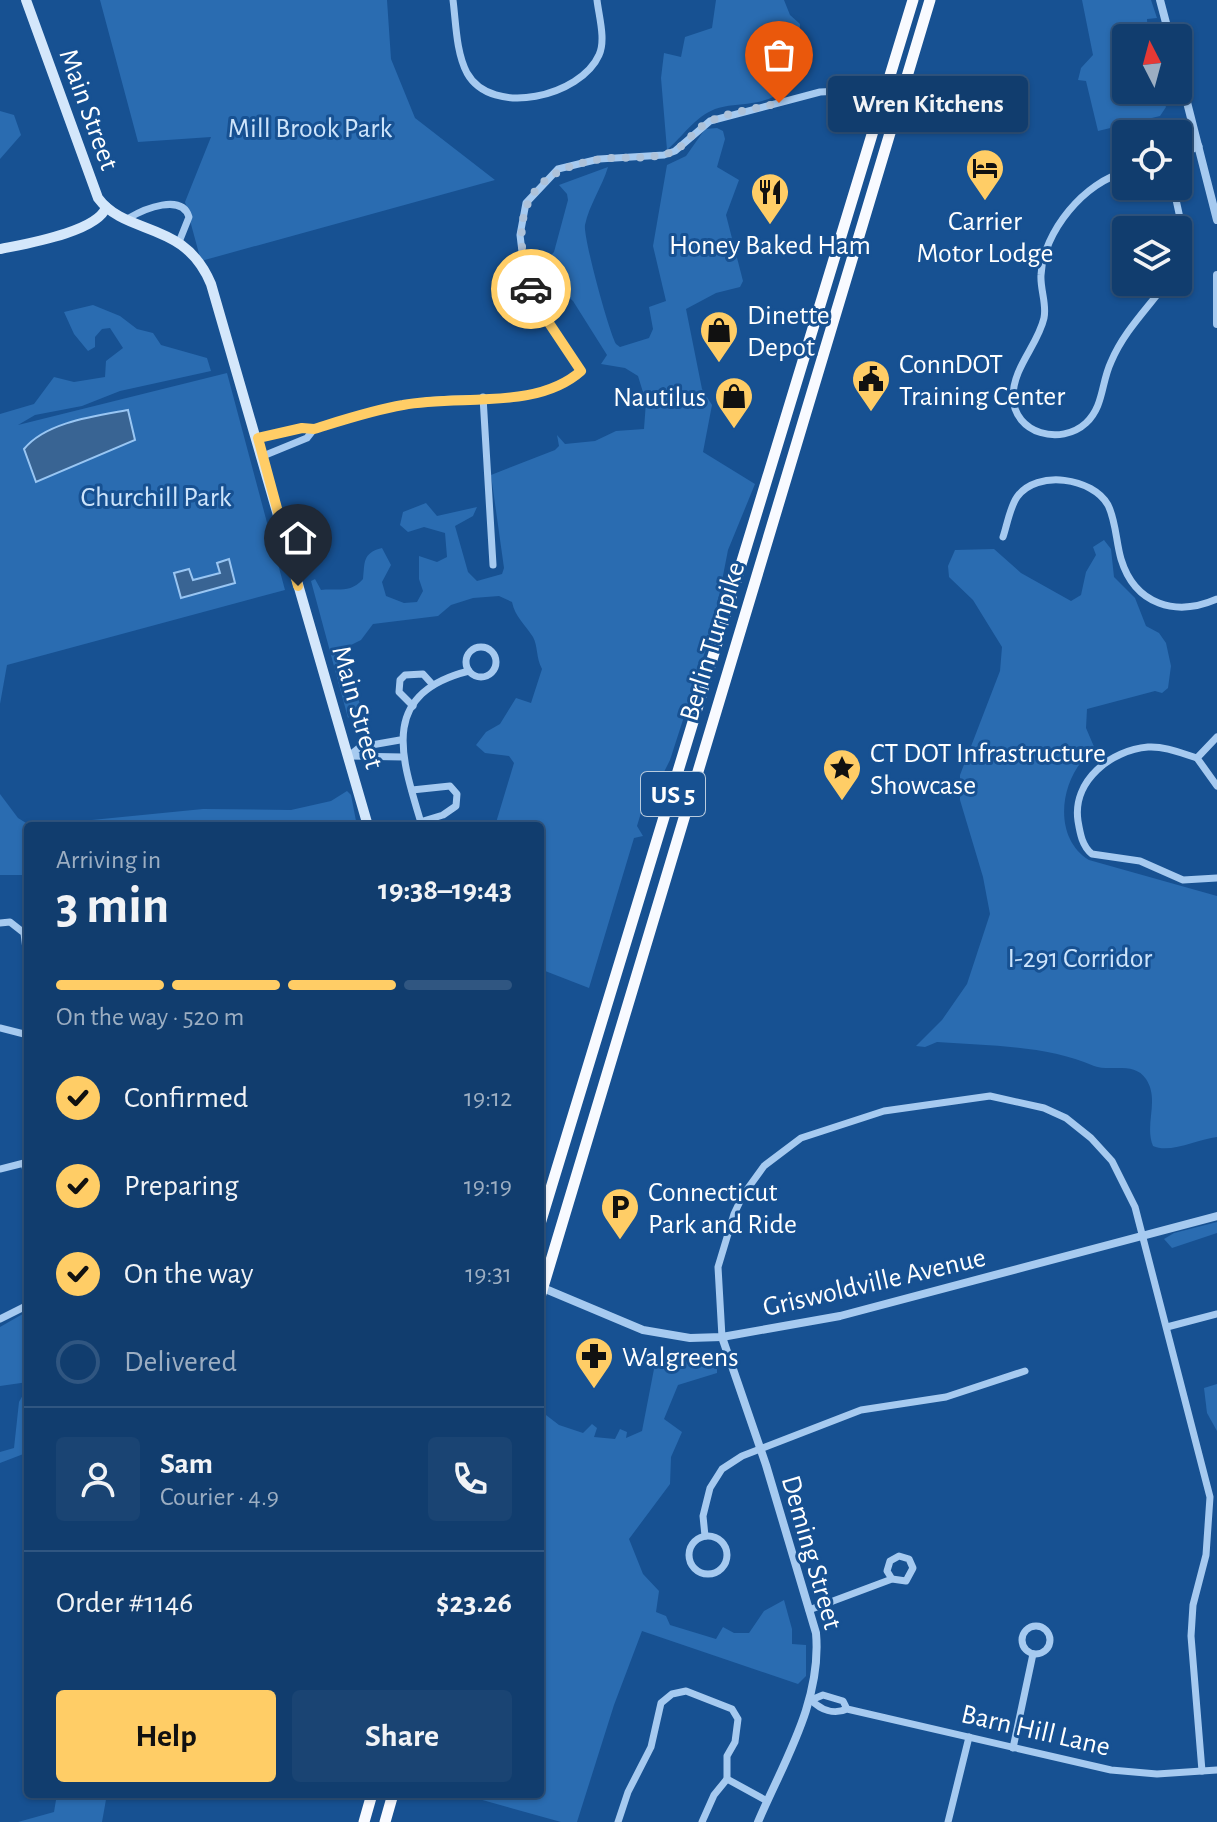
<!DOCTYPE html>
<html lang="en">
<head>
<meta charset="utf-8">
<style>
	:root { --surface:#113d6e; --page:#1a4473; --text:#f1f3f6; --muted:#9caec2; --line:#305681; --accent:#ffcd66 }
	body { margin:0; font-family:"Alegreya Sans",sans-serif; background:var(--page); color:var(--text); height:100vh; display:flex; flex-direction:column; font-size:30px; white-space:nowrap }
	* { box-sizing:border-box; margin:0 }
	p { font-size:26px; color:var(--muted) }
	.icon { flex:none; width:44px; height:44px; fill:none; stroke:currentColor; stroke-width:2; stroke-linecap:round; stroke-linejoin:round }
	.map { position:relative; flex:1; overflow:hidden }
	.details { position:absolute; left:24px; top:822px; width:520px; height:976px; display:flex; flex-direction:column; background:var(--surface); border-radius:8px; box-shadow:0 2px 6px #0004,0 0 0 2px var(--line) }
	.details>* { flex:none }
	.needle { width:52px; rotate:354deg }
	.tools { position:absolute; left:1112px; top:24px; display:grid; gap:16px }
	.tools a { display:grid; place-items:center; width:80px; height:80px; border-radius:8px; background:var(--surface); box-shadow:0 2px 6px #0004,0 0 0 2px var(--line); font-size:40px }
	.pin { position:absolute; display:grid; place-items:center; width:68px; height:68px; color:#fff; margin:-82px -34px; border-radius:50% 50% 50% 0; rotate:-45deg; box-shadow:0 0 8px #0007 }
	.pin .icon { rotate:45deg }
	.courier { position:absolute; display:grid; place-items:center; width:80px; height:80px; margin:-40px; border:6px solid #ffcd66; border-radius:50%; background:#fff; color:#222; box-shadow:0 2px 10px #0007 }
	.bubble { position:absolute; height:56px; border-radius:8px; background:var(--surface); box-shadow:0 2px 6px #0004,0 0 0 2px var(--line); font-size:26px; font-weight:600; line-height:56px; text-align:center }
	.headline em { font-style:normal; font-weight:600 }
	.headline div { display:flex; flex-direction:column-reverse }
	.headline { display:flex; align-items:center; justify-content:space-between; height:136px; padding:0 32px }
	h1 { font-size:52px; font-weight:600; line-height:60px }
	.bar { display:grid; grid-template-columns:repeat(4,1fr); gap:12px 8px; align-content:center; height:96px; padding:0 32px }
	.bar i { height:10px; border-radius:6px; background:var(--line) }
	.bar .active { background:var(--accent) }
	.bar p { grid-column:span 4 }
	.line { display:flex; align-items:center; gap:20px; padding:0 32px; border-top:2px solid var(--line) }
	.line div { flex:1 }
	.round { display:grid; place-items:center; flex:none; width:84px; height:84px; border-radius:8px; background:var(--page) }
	ol { padding:0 32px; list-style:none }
	li { display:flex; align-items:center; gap:24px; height:88px }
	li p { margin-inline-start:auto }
	li .icon { padding:8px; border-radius:50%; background:var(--accent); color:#111; stroke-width:4 }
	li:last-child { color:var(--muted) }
	li i { width:44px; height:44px; border:4px solid var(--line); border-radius:50% }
	.button { display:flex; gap:16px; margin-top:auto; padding:16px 32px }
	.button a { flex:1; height:92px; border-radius:8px; background:var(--accent); color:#111; font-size:32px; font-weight:600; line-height:92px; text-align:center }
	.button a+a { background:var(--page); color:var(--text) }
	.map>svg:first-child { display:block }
	.green { fill:#2a6cb1 }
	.water { fill:#396493; stroke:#99c6f3; stroke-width:2 }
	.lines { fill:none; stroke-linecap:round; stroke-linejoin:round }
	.minor { stroke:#a6caf0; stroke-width:7 }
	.tertiary { stroke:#a6caf0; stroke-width:8 }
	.secondary { stroke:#d4e7fb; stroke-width:10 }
	.trunk { stroke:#f8faff; stroke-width:11 }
	.done { stroke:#aec2d9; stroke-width:8; stroke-dasharray:0 14.4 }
	.route { stroke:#ffcd66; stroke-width:10 }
	.labels { text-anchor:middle; stroke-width:6; stroke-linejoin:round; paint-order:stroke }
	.shield { fill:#175192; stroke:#b9cbde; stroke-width:2 }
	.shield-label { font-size:26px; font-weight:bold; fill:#fff }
	.street-label { font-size:28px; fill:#fff; stroke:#175192 }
	.park-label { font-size:28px; fill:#cde4fb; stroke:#175192 }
	.poi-label { font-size:28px; fill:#fff; stroke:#175192; text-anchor:start }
</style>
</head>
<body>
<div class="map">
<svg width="1217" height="1822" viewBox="0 0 1217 1822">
	<rect width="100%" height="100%" fill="#175192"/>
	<g class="green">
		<polygon points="100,0 387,0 391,59 415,118 495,180 201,261 185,202 211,137 138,142"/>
		<path d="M716,0H784L790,15L800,24C798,66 800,96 752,103C740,105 726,105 715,109C695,117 683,136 667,150L661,78L664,53L681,57L685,37L712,28Z"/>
		<polygon points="1082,0 1151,0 1157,18 1147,19 1148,38 1126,38 1126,90 1159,90 1166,107 1160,116 1098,131 1086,81 1078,80 1081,68 1093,55"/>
		<polygon points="0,111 14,115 21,135 0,159"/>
		<path d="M717,128L723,131L725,139L717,167L739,180L726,215L743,281L740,287L716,293L686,309L702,389L712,405L703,452L755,484L728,550L713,627L670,760L652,796H646L637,826L643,836L634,838L589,988L540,969V826H495L514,763L509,756L485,753L476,745L486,732L500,724L516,698L531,703L542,669C536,658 538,646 533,637C525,624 515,617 512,602L499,596L473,598L451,605L438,616L373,624L361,640L349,646L353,684L360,704L348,718L311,581L315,579L321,590C337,588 350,594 363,579C365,563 362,553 382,548L391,565L382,582L386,596L404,603L417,602L423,591L419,579V556L437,562L447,557L445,533L424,527L408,532L400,525L403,512L426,503L437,516L477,507L473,516L455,526L468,572L477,581L502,574L504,568L491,475L555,450L559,446L557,435L565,444L595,441L616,431L644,429L646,402L638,376L625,368L601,364L607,355L573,301L566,295L547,292L539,268L554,252L568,200L567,194L559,185L608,167C602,187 589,205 585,225C583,237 609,332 616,344L620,347L649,338L653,329L649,307L666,301L653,246L667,165L686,156L705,129Z"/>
		<polygon points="93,305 120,316 137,329 153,333 161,345 207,358 211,371 120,391 82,406 35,415 18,425 227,373 285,590 7,665 0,704 0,414 34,404 54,377 74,382 105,377 106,361 123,348 110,328 102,329 95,337 95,347 88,351 74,334 64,312"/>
		<path d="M1104,540L1111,549L1114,577L1135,598L1146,626L1159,633L1166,643L1171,666L1168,688L1162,693L1155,691L1087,709L1086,728L1095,749L1091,759L1082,761C1059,789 1055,839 1089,860L1217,896V1137C1198,1139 1170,1154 1153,1146C1144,1124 1160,1100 1146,1079C1134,1061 1110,1072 1094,1066C1046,1045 990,1046 937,1042L925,1047L916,1046L942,1020L967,984L990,914L983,877L960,800V775L1000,671L1002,647L973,600L949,577L948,566L955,550L994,549L1021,573L1071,601L1081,595L1086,572L1096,555L1093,547Z"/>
		<polygon points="347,791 351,795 357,826 28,826 28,875 0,875 0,794 18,818 31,826 203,809 291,810 331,801"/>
		<polygon points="1217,1222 1217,1233 1172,1248 1164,1239 1174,1233"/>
		<polygon points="28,1311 28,1382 0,1386 0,1327"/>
		<polygon points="661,1353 683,1361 717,1365 717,1373 678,1385 664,1419 682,1432 671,1457 670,1484 629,1539 643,1574 659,1591 656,1612 666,1616 670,1625 716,1639 723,1627 734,1633 749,1633 764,1611 784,1600 792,1629 792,1644 806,1645 806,1676 798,1684 642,1631 614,1705 577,1822 561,1822 461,1794 540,1794 540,1417 546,1415 559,1425 583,1433 592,1424 597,1428 594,1437 615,1439 620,1429 627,1432 626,1438 642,1431 654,1369 646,1362"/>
		<polygon points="1217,1384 1217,1431 1207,1413 1204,1388"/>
		<polygon points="28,1386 26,1453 0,1463 0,1452 14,1448 19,1402"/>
		<polygon points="57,1794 107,1794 102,1822 18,1822 54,1812"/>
	</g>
	<g class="water">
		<path d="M128,410L135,440L36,482L24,449C46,422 95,416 128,410Z"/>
		<polygon points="229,559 235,583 181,598 174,573 189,569 193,580 220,573 217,563"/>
	</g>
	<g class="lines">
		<g class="minor">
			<path d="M453,0C456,23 456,52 467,73C492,118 581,96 599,55C606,40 599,17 597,0"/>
			<polyline points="857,90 879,110"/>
			<polyline points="1178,157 1199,146"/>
			<path d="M1126,172C1085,181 1043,232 1041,275C1040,289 1047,304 1044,318C1038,345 1013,367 1013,397C1014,434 1061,446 1086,423C1104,406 1101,383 1111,362C1124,331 1148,308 1167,282"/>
			<polyline points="1173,186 1182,227 1178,259"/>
			<path d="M129,218C144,209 182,193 189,217L179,242"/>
			<polyline points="483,397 493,565"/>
			<path d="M258,438L302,428L314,429C351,417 389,406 427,401C478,395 540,407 581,371L535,302L524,268L520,235L526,203L558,169L599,159L664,155L675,151L710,121L820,92L885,89"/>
			<polyline points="263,456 307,438 314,429"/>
			<path d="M1003,537C1007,525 1010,507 1017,497C1037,469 1093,478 1108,505C1116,521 1116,542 1121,559C1135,605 1176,617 1217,599"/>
			<circle cx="481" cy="662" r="15"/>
			<polyline points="413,706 399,692 400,680 405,675 423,674 433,685"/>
			<polyline points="1217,737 1197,758 1217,786"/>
			<polyline points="349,756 360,747 400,740"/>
			<polyline points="349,756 403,757"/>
			<path d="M1197,758C1181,753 1165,746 1148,747C1111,750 1072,781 1078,821C1080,833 1082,846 1092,854L1140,861L1183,880L1217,878"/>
			<polyline points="412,790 450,786 457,794 456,806 443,815 420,822"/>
			<path d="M422,826C402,759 377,694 469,671"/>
			<polyline points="0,923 10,922 24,933 28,966"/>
			<polyline points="0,1028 28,1035"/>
			<polyline points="24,1163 28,1178"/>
			<polyline points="0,1169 28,1162"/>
			<polyline points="0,1319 28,1305"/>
			<polyline points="1167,1327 1217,1314"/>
			<polyline points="722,1337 718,1267 734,1214 743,1195 764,1166 801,1138 884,1111 990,1096 1044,1108 1066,1118 1091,1138 1112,1161 1135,1207 1210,1497 1206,1555 1193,1605 1191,1636 1202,1771"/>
			<circle cx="708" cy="1555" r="19"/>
			<polyline points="705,1536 703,1516 710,1488 722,1469 742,1456 861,1410 946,1397 1025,1371"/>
			<polyline points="809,1610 892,1579 906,1581 913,1568 909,1559 899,1556 890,1561 887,1571 892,1579"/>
			<circle cx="1036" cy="1640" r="14"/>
			<path d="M847,1709L843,1701L823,1695L811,1700C821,1710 834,1715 847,1709L1111,1770L1157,1774L1217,1770"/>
			<polyline points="1013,1748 1033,1654"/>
			<polyline points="727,1779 767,1801"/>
			<polyline points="618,1822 628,1792 651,1747 661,1703 672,1694 686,1691 732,1709 738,1719 735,1742 727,1756 727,1779 714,1795 702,1822"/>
			<polyline points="948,1822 969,1737"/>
		</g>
		<g class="tertiary">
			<polyline points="1160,0 1170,38"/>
			<polyline points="1178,67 1217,220"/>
			<polyline points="1217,275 1217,324"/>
			<polyline points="543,1288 643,1330 690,1338 722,1337 840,1316 1217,1216"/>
			<path d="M722,1337L766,1465L816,1633C822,1701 784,1761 758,1822"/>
		</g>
		<g class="secondary">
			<path d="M26,0L98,198C127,237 184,219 211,284L368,826"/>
			<path d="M0,249C24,244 98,232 106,207"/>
		</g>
		<g class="trunk">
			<polyline points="540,1224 913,0"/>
			<polyline points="540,1297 930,0"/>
			<polyline points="364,1822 372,1794"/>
			<polyline points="385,1822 393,1794"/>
		</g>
	</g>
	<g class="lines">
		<path class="done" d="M531,289C509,219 523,170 602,159C623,156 649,160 669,153C684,149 693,130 707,123C729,111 756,109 779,103"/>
		<path class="route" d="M298,586L258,438L302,428L314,429C343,420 373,410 403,405C459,394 536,411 581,371L535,302L531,289"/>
	</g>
	<defs>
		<g id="hotel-pin" transform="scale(2)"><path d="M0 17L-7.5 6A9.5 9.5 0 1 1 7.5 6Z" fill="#ffcd66" stroke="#175192"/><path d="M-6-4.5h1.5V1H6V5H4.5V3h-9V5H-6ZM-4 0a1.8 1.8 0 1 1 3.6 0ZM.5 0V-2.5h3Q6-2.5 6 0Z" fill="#111"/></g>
		<g id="restaurant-pin" transform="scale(2)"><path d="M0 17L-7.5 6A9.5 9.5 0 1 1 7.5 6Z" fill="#ffcd66" stroke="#175192"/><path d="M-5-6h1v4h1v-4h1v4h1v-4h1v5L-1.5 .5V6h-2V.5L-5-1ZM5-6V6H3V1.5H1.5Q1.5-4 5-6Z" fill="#111"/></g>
		<g id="shop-pin" transform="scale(2)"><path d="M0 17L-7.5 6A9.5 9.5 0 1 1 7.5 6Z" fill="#ffcd66" stroke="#175192"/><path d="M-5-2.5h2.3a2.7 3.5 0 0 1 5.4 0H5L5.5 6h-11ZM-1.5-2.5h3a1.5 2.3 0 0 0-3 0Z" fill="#111"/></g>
		<g id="civic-pin" transform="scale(2)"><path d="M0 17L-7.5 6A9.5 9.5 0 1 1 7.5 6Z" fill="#ffcd66" stroke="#175192"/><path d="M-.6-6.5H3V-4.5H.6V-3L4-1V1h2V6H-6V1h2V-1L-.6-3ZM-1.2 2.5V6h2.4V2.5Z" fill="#111"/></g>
		<g id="sight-pin" transform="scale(2)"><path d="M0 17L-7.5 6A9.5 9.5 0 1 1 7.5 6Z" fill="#ffcd66" stroke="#175192"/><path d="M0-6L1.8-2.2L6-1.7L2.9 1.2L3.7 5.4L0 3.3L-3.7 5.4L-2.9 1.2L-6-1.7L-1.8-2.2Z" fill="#111"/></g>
		<g id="parking-pin" transform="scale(2)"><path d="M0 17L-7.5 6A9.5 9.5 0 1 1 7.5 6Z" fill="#ffcd66" stroke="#175192"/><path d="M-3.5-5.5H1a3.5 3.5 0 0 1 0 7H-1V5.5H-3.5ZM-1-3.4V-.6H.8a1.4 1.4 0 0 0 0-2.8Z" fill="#111"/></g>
		<g id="pharmacy-pin" transform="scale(2)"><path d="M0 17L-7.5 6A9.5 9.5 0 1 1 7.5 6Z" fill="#ffcd66" stroke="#175192"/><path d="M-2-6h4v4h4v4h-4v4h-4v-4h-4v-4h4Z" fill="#111"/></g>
	</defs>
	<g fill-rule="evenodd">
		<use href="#hotel-pin" x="985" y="168"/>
		<use href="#restaurant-pin" x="770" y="192"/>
		<use href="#shop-pin" x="719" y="330"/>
		<use href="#civic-pin" x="871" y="379"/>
		<use href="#shop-pin" x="734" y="396"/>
		<use href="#sight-pin" x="842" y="768"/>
		<use href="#parking-pin" x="620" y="1207"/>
		<use href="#pharmacy-pin" x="594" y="1356"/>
	</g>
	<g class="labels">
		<rect class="shield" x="641" y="772" width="64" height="44" rx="6"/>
		<g class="shield-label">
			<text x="673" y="803">US 5</text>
		</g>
		<g class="street-label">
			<text transform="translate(90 109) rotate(70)" y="10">Main Street</text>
			<text transform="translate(711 641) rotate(-73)" y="10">Berlin Turnpike</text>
			<text transform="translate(359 707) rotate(74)" y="10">Main Street</text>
			<text transform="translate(874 1281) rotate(-13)" y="10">Griswoldville Avenue</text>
			<text transform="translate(813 1552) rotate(74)" y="10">Deming Street</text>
			<text transform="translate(1036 1729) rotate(13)" y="10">Barn Hill Lane</text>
		</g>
		<g class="park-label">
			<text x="310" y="137">Mill Brook Park</text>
			<text x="156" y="506">Churchill Park</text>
			<text x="1080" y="967">I-291 Corridor</text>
		</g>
		<g class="poi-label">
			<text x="985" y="230" text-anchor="middle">Carrier<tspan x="985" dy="32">Motor Lodge</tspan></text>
			<text x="770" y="254" text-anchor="middle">Honey Baked Ham</text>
			<text x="747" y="324">Dinette<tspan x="747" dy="32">Depot</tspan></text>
			<text x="899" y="373">ConnDOT<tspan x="899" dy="32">Training Center</tspan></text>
			<text x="706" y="406" text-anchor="end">Nautilus</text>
			<text x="870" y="762">CT DOT Infrastructure<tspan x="870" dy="32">Showcase</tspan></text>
			<text x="648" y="1201">Connecticut<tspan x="648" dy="32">Park and Ride</tspan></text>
			<text x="622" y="1366">Walgreens</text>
		</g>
	</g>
</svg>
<div class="tools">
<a><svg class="needle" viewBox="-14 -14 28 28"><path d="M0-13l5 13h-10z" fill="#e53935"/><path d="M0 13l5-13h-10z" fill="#9caec2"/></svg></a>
<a><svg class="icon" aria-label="locate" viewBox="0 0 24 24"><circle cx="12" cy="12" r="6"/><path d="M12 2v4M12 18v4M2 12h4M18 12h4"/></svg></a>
<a><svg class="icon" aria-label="layers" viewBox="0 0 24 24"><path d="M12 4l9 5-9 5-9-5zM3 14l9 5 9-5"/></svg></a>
</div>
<div class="pin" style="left:779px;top:103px;background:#ea580c"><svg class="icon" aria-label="bag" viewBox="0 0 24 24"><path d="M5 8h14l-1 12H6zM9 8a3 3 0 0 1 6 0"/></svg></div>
<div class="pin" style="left:298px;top:586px;background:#1f2937"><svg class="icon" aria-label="home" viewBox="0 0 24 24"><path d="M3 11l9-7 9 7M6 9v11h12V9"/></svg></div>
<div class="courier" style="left:531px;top:289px"><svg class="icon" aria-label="car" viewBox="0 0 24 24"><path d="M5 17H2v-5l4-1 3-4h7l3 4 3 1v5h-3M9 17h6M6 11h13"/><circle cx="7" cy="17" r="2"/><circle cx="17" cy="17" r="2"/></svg></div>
<div class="bubble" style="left:828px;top:76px;width:200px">Wren Kitchens</div>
<section class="details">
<div class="headline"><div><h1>3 min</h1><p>Arriving in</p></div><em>19:38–19:43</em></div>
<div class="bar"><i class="active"></i><i class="active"></i><i class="active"></i><i></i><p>On the way · 520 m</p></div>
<ol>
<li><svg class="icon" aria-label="check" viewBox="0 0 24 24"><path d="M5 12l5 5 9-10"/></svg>Confirmed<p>19:12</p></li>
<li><svg class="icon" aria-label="check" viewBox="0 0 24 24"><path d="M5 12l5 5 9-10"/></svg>Preparing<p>19:19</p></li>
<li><svg class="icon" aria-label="check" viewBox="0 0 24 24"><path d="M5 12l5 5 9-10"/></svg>On the way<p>19:31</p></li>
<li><i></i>Delivered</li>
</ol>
<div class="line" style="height:144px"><a class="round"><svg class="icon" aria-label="person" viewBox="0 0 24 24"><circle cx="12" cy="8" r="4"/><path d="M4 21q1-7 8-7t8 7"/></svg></a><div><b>Sam</b><p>Courier · 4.9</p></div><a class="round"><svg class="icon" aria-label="phone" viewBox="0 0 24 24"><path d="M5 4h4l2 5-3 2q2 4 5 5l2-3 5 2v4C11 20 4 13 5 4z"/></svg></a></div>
<div class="line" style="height:104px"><div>Order #1146</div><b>$23.26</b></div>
<div class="button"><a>Help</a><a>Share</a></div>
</section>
</div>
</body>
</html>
